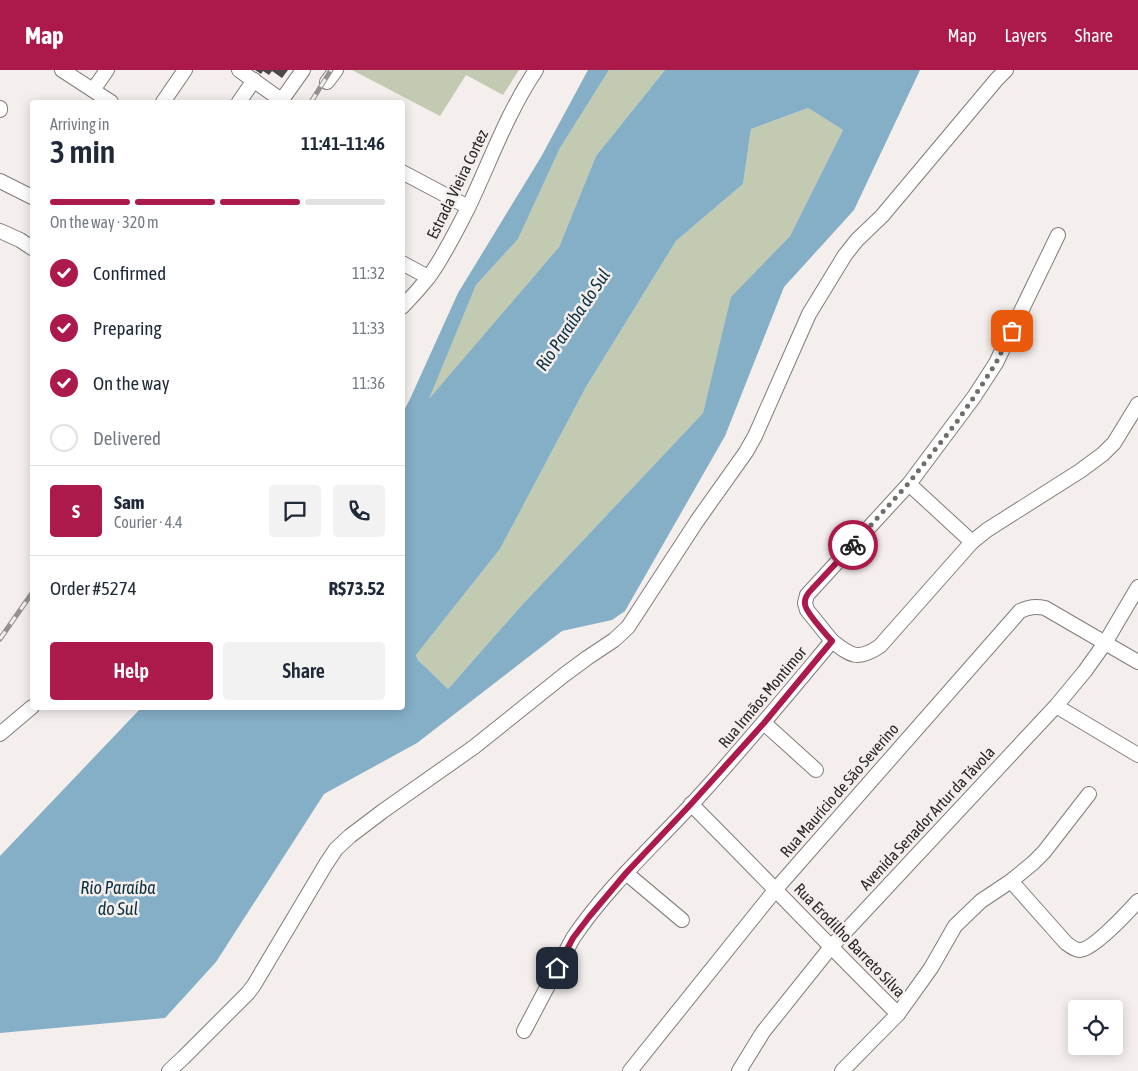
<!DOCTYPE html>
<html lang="en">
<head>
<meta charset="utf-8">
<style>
	:root { --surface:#fff; --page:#f2f2f3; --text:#1f2937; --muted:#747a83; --line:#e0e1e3; --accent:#ac194b }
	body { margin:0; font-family:"Asap Condensed",sans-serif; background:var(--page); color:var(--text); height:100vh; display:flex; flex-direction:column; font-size:19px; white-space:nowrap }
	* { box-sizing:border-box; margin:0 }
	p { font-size:16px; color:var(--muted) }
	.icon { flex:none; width:28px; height:28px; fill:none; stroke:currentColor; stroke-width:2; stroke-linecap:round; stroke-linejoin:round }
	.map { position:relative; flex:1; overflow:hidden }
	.sheet { position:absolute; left:30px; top:30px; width:375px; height:610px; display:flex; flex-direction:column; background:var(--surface); border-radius:5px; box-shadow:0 2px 12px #0003 }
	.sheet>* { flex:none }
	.fabs { position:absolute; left:1068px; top:930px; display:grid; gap:10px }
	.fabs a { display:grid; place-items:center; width:55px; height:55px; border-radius:5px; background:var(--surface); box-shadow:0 2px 12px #0003; font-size:25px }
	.pin { position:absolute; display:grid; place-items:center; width:42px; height:42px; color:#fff; margin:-21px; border-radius:10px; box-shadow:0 2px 8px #0006 }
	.courier { position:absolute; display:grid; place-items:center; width:50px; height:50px; margin:-25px; border:4px solid #ac194b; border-radius:50%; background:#fff; color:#222; box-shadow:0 1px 6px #0007 }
	.headline em { font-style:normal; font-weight:600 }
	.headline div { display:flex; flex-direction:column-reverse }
	.headline { display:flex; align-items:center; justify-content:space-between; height:85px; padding:0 20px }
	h1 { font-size:32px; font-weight:600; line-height:38px }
	.bar { display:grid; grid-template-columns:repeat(4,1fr); gap:8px 5px; align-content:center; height:60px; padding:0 20px }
	.bar i { height:6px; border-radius:4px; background:var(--line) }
	.bar .on { background:var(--accent) }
	.bar p { grid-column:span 4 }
	.line { display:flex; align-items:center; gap:12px; padding:0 20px; border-top:1px solid var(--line) }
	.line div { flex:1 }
	.round { display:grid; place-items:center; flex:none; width:52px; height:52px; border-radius:5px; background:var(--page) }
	ol { padding:0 20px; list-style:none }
	li { display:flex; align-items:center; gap:15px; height:55px }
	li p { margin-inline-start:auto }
	li .icon { padding:5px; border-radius:50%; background:var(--accent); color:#fff; stroke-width:4 }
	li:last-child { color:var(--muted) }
	li i { width:28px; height:28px; border:2px solid var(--line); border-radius:50% }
	.action { display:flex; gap:10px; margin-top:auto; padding:10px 20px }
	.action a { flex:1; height:58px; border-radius:5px; background:var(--accent); color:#fff; font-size:20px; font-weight:600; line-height:58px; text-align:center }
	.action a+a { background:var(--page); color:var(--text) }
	header { display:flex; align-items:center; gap:30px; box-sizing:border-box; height:70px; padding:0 25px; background:var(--accent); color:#fff }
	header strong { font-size:24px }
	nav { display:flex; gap:28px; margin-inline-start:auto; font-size:18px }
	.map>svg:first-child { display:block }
	.green { fill:#c2cab1 }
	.water { fill:#85aec7; fill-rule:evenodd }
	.building { fill:#4b4745 }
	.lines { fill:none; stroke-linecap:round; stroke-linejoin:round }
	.street-casing { stroke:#807c79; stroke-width:16 }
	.street { stroke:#fff; stroke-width:14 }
	.rail-casing { stroke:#95918f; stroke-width:5 }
	.rail { stroke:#f4efec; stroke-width:3; stroke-dasharray:9; stroke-linecap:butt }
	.done { stroke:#706d6b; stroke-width:5; stroke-dasharray:0 9 }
	.route { stroke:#ac194b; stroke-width:6 }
	.labels { text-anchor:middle; stroke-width:5; stroke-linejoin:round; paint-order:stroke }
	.street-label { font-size:16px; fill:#292726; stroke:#f4efec }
	.water-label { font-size:18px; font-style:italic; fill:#0d3144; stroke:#f4efec }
</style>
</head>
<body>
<header>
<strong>Map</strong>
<nav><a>Map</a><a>Layers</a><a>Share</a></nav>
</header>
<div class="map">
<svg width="1138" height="1001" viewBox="0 0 1138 1001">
	<rect width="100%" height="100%" fill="#f4efec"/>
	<g class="green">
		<polygon points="352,0 519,0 503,25 466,5 440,46"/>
		<polygon points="609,0 665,0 596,86 559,177 428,331 476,215 518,169 560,78"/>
		<polygon points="808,38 843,60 790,166 732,227 703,343 522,535 448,619 418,590 416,585 500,479 586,317 676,171 743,114 751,59"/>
	</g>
	<path class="water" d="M588,0H609L560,78L518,169L476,215L429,329L559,177L596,86L665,0H920L854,140L784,217L725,366L625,541L612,550L562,561L417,673L324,724L216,892L165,948L0,963V786L141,638H402L403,342L410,329L458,223L541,87ZM808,38L843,60L790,166L731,227L703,343L522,535L448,619L418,590L416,585L500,479L586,317L676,171L743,114L751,59Z"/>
	<polygon class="building" points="255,0 288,0 282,8 272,1 269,5 263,1 261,4"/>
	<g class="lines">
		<g class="street-casing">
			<g id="street">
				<polyline points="62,0 111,32"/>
				<polyline points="239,0 284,32"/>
				<polyline points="327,12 336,0"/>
				<polyline points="93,20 107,0"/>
				<polyline points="281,31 303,0"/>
				<polyline points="163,32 185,0"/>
				<polyline points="239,32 254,10"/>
				<polyline points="0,38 0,40"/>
				<polyline points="402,102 468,137"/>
				<polyline points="0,111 32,127"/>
				<polyline points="0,161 20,170 32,178"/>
				<polyline points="402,193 428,207"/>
				<path d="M402,237C411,228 420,218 428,208C443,188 456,161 468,138C490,92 507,43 536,0"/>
				<polyline points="909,414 972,472"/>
				<polyline points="832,571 807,540 805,533 807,525 909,414 974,327 996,293 1058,165"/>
				<polyline points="1056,636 1138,685"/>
				<polyline points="764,653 816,700"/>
				<polyline points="0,664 32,637"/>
				<path d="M691,734C761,804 828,875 898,944"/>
				<polyline points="626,803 682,850"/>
				<path d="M1011,811L1066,873C1070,876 1075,880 1080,880C1093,880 1128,842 1138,831"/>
				<path d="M524,961L573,868C606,819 651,778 691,735C740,682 786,626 832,571C851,586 858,591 880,576L972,472L987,460L1080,401L1103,384L1114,373L1138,334"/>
				<polyline points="169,1001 183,988 248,923 254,915 326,794 336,779 350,766 383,741 474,677 564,605 587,588 614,570 628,557 697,451 746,382 755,366 809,244 845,185 857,170 882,146 997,9 1006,0"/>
				<path d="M630,1001L776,819L1020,541C1029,537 1035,536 1045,538L1138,592"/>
				<polyline points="739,1001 763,962 831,877 1056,636 1085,601 1105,573 1138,517"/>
				<polyline points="842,1001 898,944 931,898 955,856 981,831 1011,811 1033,793 1044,782 1089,724"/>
			</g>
		</g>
		<use href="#street" class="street"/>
		<g class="rail-casing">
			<g id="rail">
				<polyline points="311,32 331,0"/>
				<polyline points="0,569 32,523"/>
			</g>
		</g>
		<use href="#rail" class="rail"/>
	</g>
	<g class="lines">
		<polyline class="done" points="853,475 908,414 956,353 974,327 996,293 1012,261"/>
		<path class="route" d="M557,898L573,868L589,847L626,803L691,734L764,653L832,571C826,564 805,542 805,534C804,528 808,523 812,519L853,475"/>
	</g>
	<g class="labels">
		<g class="street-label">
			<text transform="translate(457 114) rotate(-64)" y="6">Estrada Vieira Cortez</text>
			<text transform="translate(762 627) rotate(-50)" y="6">Rua Irmãos Montimor</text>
			<text transform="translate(839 720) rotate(-49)" y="6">Rua Maurício de São Severino</text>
			<text transform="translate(927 748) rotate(-47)" y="6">Avenida Senador Artur da Távola</text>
			<text transform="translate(850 870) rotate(46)" y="6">Rua Erodilho Barreto Silva</text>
		</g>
		<g class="water-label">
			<text transform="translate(573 250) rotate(-56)" y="6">Rio Paraíba do Sul</text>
			<text x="118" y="824">Rio Paraíba<tspan x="118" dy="21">do Sul</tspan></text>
		</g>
	</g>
</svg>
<div class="fabs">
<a><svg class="icon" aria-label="locate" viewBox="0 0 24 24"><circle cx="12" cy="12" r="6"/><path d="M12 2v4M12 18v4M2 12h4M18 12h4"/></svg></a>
</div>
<div class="pin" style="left:1012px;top:261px;background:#ea580c"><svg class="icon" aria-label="bag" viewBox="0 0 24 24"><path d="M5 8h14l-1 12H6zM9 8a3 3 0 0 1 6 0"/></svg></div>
<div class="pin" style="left:557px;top:898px;background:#1f2937"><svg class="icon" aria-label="home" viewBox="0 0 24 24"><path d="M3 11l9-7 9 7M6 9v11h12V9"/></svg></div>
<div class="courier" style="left:853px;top:475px"><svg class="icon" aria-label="bike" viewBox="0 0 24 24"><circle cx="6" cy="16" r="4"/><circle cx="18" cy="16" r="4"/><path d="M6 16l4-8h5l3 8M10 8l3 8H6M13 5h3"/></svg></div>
<section class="sheet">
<div class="headline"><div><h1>3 min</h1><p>Arriving in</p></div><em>11:41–11:46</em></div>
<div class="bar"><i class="on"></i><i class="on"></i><i class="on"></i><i></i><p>On the way · 320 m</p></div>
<ol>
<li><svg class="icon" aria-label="check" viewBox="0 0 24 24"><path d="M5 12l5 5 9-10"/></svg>Confirmed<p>11:32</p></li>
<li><svg class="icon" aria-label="check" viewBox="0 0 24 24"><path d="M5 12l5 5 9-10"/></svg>Preparing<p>11:33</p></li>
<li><svg class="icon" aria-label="check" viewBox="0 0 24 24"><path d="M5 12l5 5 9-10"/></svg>On the way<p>11:36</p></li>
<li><i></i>Delivered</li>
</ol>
<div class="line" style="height:90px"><b class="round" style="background:var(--accent);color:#fff">S</b><div><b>Sam</b><p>Courier · 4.4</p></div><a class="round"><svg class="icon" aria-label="chat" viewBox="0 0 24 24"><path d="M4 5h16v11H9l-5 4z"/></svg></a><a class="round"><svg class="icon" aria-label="phone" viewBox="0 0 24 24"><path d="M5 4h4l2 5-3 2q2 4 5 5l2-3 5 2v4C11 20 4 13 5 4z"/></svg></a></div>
<div class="line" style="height:65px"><div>Order #5274</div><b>R$73.52</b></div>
<div class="action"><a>Help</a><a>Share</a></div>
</section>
</div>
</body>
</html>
